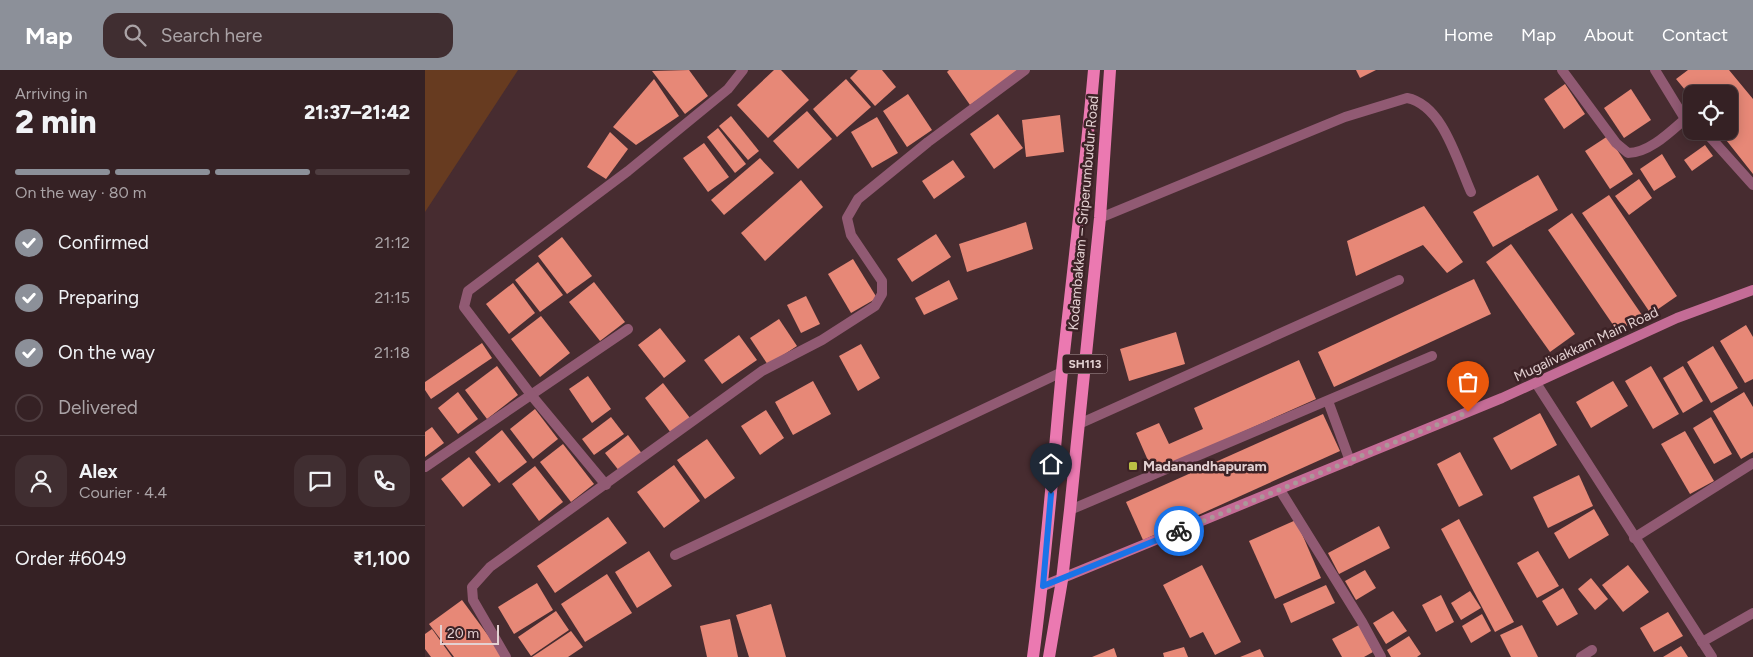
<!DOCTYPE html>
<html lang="en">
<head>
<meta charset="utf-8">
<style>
	:root { --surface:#352124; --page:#402e31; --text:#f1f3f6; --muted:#aaa3a6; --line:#4f3e41; --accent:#8c9099 }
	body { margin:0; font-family:Figtree,sans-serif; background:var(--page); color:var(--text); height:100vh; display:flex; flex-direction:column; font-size:19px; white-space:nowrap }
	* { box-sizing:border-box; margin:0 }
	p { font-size:16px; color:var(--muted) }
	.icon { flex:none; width:28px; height:28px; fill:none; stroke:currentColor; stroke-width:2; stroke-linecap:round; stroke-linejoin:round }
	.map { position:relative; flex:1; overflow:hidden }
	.sheet { display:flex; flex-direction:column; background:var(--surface); width:425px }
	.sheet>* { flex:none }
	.buttons { position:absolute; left:1258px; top:15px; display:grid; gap:10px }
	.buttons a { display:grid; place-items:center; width:55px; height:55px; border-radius:10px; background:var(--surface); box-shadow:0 2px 12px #0003,0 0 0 1px var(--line); font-size:25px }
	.scale { position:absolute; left:15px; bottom:12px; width:59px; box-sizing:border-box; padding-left:5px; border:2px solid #e3d1d2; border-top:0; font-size:14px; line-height:18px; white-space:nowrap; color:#e3d1d2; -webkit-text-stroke:4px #3c2226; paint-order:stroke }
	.pin { position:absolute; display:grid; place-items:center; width:42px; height:42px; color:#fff; margin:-51px -21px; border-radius:50% 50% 50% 0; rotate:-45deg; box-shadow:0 0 5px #0007 }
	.pin .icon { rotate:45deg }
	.courier { position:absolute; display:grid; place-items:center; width:50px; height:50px; margin:-25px; border:4px solid #1a73e8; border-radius:50%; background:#fff; color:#222; box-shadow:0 1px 6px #0007 }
	.head em { font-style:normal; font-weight:800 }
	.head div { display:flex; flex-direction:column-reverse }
	.head { display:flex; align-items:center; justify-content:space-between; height:85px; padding:0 15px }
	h1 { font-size:32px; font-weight:800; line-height:38px }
	.bar { display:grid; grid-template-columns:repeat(4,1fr); gap:8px 5px; align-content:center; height:60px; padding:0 15px }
	.bar i { height:6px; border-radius:4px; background:var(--line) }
	.bar .current { background:var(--accent) }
	.bar p { grid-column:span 4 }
	.line { display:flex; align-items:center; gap:12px; padding:0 15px; border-top:1px solid var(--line) }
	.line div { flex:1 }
	.round { display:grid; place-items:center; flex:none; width:52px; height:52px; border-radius:15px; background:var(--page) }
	ol { padding:0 15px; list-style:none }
	li { display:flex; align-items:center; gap:15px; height:55px }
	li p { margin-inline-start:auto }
	li .icon { padding:5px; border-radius:50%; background:var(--accent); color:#fff; stroke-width:4 }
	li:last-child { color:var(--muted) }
	li i { width:28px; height:28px; border:2px solid var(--line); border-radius:50% }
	header { display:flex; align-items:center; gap:30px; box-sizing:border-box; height:70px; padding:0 25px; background:var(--accent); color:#fff }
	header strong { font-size:24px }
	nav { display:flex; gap:28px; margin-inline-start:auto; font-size:18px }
	.search { width:350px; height:45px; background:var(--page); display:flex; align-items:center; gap:12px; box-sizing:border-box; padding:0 18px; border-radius:15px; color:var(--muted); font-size:19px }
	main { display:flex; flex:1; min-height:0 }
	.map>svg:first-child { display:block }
	.green { fill:#673b20 }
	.building { fill:#e78877 }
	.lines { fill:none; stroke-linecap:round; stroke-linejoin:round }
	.lane { stroke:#915a73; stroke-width:10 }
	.street { stroke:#915a73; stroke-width:10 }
	.secondary { stroke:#c46c96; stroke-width:10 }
	.primary { stroke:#eb79b1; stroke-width:12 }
	.done { stroke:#ac9799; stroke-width:5; stroke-dasharray:0 9 }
	.route { stroke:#1a73e8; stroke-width:6 }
	.poi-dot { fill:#bbc044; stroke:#3c2226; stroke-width:2 }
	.labels { text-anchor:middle; stroke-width:5; stroke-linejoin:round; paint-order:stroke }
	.shield { fill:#3c2226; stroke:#b19c9e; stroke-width:1 }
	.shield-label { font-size:12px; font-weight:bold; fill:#e3d1d2 }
	.street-label { font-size:14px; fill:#e3d1d2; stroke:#3c2226 }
	.poi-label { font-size:14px; font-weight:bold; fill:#e3d1d2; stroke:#3c2226; text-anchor:start }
</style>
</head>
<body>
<header>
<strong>Map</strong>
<div class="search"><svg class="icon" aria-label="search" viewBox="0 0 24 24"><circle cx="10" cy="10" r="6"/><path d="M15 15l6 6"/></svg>Search here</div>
<nav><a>Home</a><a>Map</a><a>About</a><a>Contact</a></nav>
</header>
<main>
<section class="sheet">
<div class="head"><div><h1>2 min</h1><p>Arriving in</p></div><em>21:37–21:42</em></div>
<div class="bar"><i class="current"></i><i class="current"></i><i class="current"></i><i></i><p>On the way · 80 m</p></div>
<ol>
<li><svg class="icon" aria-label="check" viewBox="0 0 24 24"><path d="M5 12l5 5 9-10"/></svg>Confirmed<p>21:12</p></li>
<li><svg class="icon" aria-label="check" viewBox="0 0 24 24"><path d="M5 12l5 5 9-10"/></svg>Preparing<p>21:15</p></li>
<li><svg class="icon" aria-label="check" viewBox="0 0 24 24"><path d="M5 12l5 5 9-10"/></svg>On the way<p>21:18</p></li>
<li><i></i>Delivered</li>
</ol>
<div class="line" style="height:90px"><a class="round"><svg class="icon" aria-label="person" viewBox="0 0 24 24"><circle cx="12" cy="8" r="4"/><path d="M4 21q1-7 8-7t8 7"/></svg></a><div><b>Alex</b><p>Courier · 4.4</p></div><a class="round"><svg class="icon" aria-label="chat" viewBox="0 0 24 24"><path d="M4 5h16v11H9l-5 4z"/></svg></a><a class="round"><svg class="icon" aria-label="phone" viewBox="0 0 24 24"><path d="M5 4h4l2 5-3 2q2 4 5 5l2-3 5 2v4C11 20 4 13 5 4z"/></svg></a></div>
<div class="line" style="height:65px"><div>Order #6049</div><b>₹1,100</b></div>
</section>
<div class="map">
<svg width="1328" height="587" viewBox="0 0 1328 587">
	<rect width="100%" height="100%" fill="#472c30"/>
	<polygon class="green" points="0,0 93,0 0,142"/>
	<g class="building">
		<polygon points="264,0 283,26 260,44 227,1"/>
		<polygon points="349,0 356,0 384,30 343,68 312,35"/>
		<polygon points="433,0 457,0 471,17 450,36 425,8"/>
		<polygon points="524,0 595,0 545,35 522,2"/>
		<polygon points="931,0 951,0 935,8"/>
		<polygon points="1263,0 1304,0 1328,29 1328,104 1294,61 1304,61 1304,24 1266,24 1266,27 1251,9"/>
		<polygon points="229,9 254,46 211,75 188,57"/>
		<polygon points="421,9 446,37 412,67 388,39"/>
		<polygon points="1140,14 1160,44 1139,59 1119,29"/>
		<polygon points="1206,19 1226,50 1199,68 1179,38"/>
		<polygon points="483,24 507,60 482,77 458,41"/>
		<polygon points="382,41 407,69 373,99 348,71"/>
		<polygon points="573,44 598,78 569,99 545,64"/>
		<polygon points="635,45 639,82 601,87 597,50"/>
		<polygon points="306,46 334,81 323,90 294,56"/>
		<polygon points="452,47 473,83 447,98 426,62"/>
		<polygon points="293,58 321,94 310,103 282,67"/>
		<polygon points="185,62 203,79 181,109 162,97"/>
		<polygon points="1183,66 1208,104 1185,119 1160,81"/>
		<polygon points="279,73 304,107 283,122 258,88"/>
		<polygon points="1280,75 1288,86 1267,101 1259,90"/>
		<polygon points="1237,84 1251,107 1229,121 1215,99"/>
		<polygon points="335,88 349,103 299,145 286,130"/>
		<polygon points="528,90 540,107 509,129 497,111"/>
		<polygon points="1113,105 1133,140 1068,177 1048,142"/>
		<polygon points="1214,109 1227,128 1204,145 1190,126"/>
		<polygon points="376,110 398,137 340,191 316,163"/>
		<polygon points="1184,125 1252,226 1226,244 1157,143"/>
		<polygon points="999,136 1038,192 1022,203 998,175 931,206 922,171"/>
		<polygon points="1147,143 1217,245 1193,262 1123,160"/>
		<polygon points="601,152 608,179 542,202 534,174"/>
		<polygon points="511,164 526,187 487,212 472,189"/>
		<polygon points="137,167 167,206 142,224 113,186"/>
		<polygon points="1086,174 1150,264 1125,282 1061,192"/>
		<polygon points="428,189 452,228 426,243 403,204"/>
		<polygon points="113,192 138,225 115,242 90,210"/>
		<polygon points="1049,209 1066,244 909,317 893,282"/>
		<polygon points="524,210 533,229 499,245 490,228"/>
		<polygon points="169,212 200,252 175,271 144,232"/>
		<polygon points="88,213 110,243 84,264 61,234"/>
		<polygon points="381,226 395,254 376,263 362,235"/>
		<polygon points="116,246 145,283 115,307 86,269"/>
		<polygon points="354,249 372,276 343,295 325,268"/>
		<polygon points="1321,255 1328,267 1328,309 1320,313 1295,271"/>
		<polygon points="235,258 261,291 239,308 213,275"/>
		<polygon points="751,262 760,294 704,311 695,279"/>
		<polygon points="314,265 332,290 297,314 279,290"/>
		<polygon points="57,273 67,288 6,329 0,320 0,312"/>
		<polygon points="436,274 455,308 433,321 414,286"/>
		<polygon points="1288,276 1313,318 1286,333 1262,292"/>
		<polygon points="874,290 891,329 728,402 711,363 734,353 744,374 778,359 769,338"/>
		<polygon points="72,296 93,325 62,349 40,320"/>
		<polygon points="1226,296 1254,344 1228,359 1200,311"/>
		<polygon points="1258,296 1278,331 1258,343 1238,308"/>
		<polygon points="163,306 186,339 167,353 144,319"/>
		<polygon points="388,311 406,344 368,365 350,332"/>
		<polygon points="1188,311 1203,336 1166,358 1151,332"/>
		<polygon points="238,313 265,348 246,363 220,328"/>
		<polygon points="33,322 53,349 33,364 13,338"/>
		<polygon points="1319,322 1328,337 1328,382 1316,389 1288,341"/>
		<polygon points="110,339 133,369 108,389 85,359"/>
		<polygon points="341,340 359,368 335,385 316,356"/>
		<polygon points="1115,343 1132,375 1086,400 1068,368"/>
		<polygon points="898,344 915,381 718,470 701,432"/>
		<polygon points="186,347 199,364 169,385 157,369"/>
		<polygon points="1286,347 1307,384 1289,394 1268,358"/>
		<polygon points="7,357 19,373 0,387 0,362"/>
		<polygon points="77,360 102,392 74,413 50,382"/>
		<polygon points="1260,361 1289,411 1265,424 1236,374"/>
		<polygon points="203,365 218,385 195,402 180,383"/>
		<polygon points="282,369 310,408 280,429 252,390"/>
		<polygon points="138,374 169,414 146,432 115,392"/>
		<polygon points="1035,382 1058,425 1034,437 1012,394"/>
		<polygon points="44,387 66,415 38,437 16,409"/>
		<polygon points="249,395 275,431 239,458 212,422"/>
		<polygon points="110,396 138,432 114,451 87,414"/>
		<polygon points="1154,405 1168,436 1123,458 1108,427"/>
		<polygon points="1169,439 1184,465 1144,489 1129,463"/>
		<polygon points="183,447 202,473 130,523 112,496"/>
		<polygon points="1034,449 1089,552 1070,562 1016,459"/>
		<polygon points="871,450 896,508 850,529 824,471"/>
		<polygon points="954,456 965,478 914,504 903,483"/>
		<polygon points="224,481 247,516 212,538 190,502"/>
		<polygon points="1113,481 1134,516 1112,528 1092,493"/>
		<polygon points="777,495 816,572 790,585 778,562 765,568 738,515"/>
		<polygon points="1203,495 1224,522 1198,542 1177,515"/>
		<polygon points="940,500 951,518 931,530 920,511"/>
		<polygon points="182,504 207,543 160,572 136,534"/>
		<polygon points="1166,508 1183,529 1170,540 1153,519"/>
		<polygon points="112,513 128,540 89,564 73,537"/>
		<polygon points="901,515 910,533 866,553 858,534"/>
		<polygon points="1138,518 1153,544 1132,556 1117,531"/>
		<polygon points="1045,521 1056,538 1036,550 1026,533"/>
		<polygon points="1016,525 1029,552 1011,562 997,535"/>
		<polygon points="37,530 79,587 29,587 4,554"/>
		<polygon points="346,534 361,587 324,587 311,545"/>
		<polygon points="131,541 144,560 106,586 93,567"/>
		<polygon points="968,541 982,561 961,574 948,553"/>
		<polygon points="1243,542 1258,566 1229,582 1215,558"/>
		<polygon points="1057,544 1066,561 1046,573 1037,556"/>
		<polygon points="305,549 313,587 282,587 275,556"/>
		<polygon points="934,555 948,582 939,587 917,587 907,569"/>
		<polygon points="1097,555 1113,587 1086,587 1075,565"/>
		<polygon points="7,559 27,587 6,587 0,579 0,564"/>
		<polygon points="146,561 158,577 143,587 107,587"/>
		<polygon points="984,566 996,584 992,587 966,587 962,580"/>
		<polygon points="1256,576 1263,587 1238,587"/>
		<polygon points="759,577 763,587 739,587 738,583"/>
		<polygon points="689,578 692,587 667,587"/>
		<polygon points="835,579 839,587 815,587"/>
	</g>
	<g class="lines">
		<path class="lane" d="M675,148L920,47L982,28C1018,35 1032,91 1046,122"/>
		<g class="street">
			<path d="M1137,0L1191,73L1203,83C1224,83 1245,62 1260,49"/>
			<polyline points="1230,0 1260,49 1266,54"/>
			<polyline points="1277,61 1285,67 1328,115"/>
			<polyline points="1111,313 1287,587"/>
			<polyline points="903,331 925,391"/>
			<polyline points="654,354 974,210"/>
			<polyline points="0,397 203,259"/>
			<polyline points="181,415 107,326 39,237 43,221 203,101 303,19 318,0"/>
			<polyline points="855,420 937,552 956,587"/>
			<polyline points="645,440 1007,286"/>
			<polyline points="1209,468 1328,393"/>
			<polyline points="250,485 637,302"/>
			<polyline points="1277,572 1328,543"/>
			<polyline points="81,587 48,530 47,517 65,497 337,301 397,270 450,236 457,224 457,211 426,165 422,148 433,129 503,72 600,0"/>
			<polyline points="1156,587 1167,580"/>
		</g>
		<polyline class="secondary" points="618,516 1077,328 1252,248 1328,220"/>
		<g class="primary">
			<path d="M608,587C621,492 628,396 637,301C648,201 660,101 669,0"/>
			<polyline points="624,587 637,510 645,440 675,148 685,0"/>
		</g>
	</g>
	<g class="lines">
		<polyline class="done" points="754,461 1043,342"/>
		<polyline class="route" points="626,424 618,516 754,461"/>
	</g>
	<rect class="poi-dot" x="703" y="391" width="10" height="10" rx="2.5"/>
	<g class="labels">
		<rect class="shield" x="637.5" y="284.5" width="45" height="19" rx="4"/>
		<g class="shield-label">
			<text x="660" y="298">SH113</text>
		</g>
		<g class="street-label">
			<text transform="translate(658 143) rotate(-85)" y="5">Kodambakkam – Sriperumbudur Road</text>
			<text transform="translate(1161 274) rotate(-25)" y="5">Mugalivakkam Main Road</text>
		</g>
		<g class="poi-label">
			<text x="718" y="401">Madanandhapuram</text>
		</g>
	</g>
</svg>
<div class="buttons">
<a><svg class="icon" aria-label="locate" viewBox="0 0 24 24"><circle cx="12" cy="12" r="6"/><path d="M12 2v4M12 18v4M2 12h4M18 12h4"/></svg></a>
</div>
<div class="scale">20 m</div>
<div class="pin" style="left:1043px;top:342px;background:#ea580c"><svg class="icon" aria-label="bag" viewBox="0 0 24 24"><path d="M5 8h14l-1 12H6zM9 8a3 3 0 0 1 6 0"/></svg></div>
<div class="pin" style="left:626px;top:424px;background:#1f2937"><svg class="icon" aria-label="home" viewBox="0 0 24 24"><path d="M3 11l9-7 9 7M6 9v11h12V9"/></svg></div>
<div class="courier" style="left:754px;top:461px"><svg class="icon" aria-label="bike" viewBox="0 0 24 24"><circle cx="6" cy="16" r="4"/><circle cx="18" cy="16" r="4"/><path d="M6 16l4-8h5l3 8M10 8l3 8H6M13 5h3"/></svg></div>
</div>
</main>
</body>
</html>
